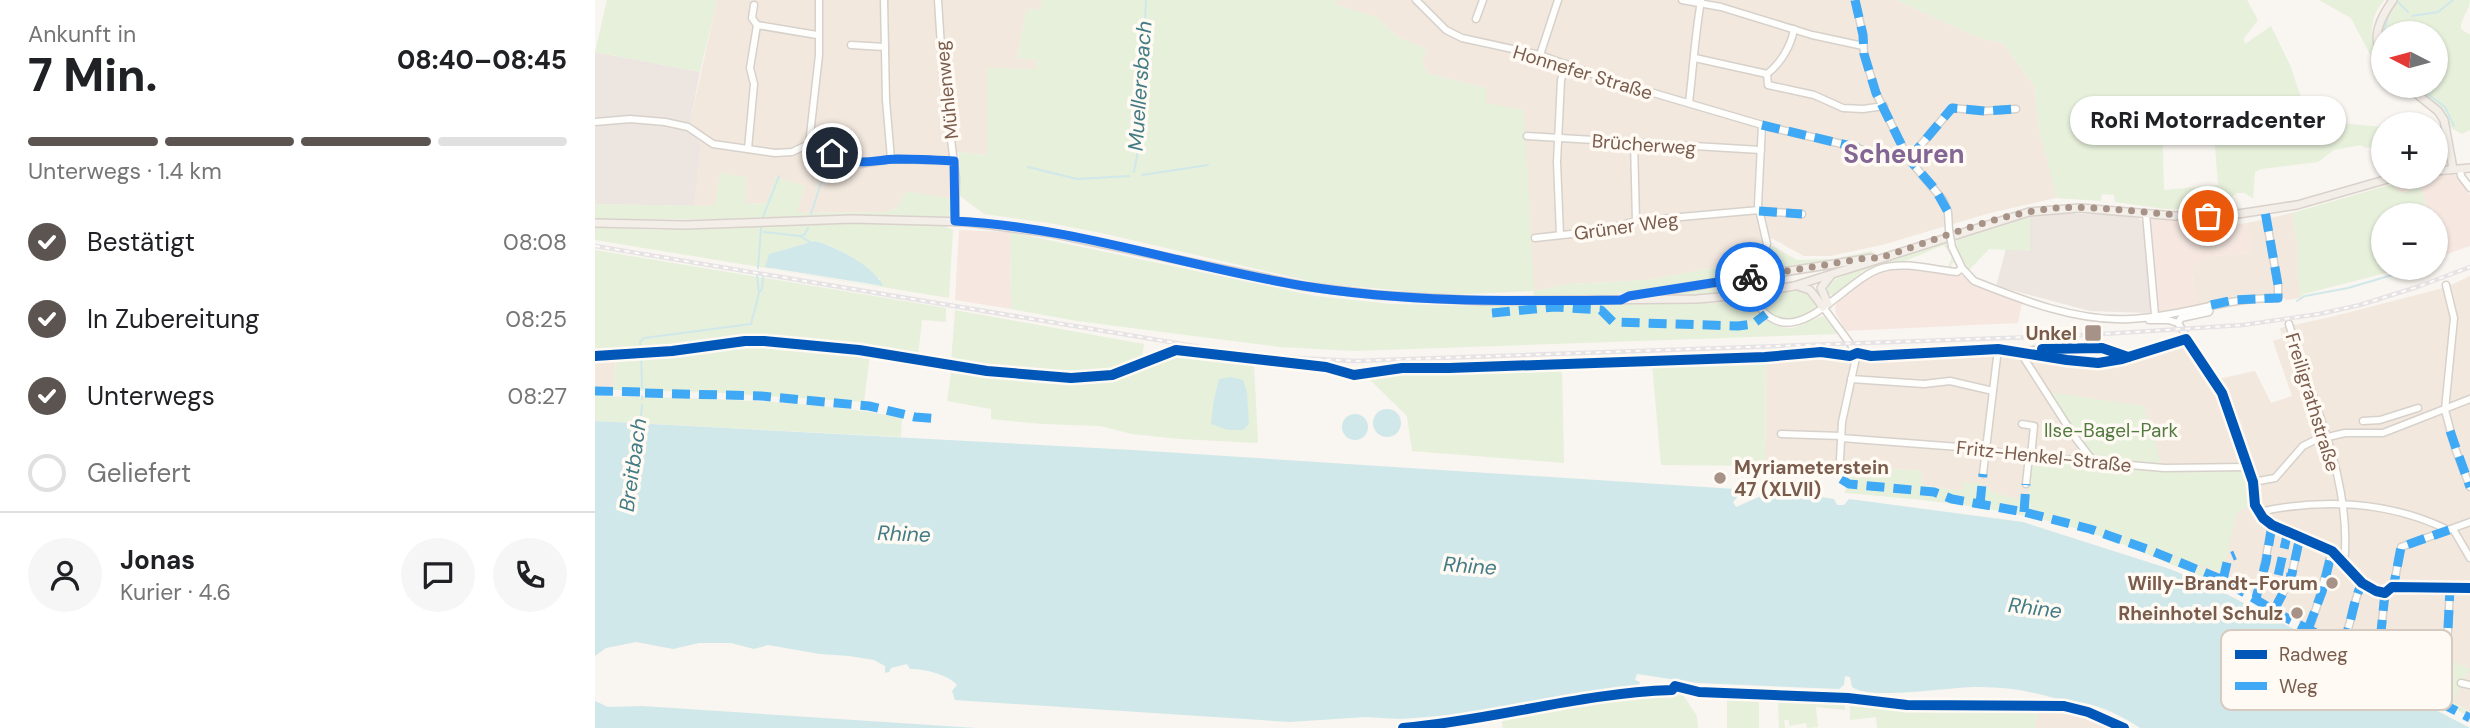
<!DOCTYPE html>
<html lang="de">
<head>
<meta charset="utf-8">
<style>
	:root { --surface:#fff; --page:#f6f6f6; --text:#202124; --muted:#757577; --line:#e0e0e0; --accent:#5c5450 }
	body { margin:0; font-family:"DM Sans",sans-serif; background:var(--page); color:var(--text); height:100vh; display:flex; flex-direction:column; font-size:26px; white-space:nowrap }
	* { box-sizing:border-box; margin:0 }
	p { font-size:23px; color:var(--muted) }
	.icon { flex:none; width:38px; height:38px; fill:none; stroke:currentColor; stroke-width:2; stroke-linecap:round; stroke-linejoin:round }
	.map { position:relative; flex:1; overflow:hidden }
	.panel { display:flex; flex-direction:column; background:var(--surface); width:595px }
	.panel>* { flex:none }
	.needle { width:46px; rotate:276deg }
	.fabs { position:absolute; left:1776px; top:21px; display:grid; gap:14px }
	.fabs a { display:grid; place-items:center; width:77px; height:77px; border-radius:50%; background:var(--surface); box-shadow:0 2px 5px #0004; font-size:35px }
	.pin { position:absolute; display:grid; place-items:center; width:60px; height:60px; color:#fff; margin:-30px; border:4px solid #fff; border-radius:50%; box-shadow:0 2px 7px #0007 }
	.courier { position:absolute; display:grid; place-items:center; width:70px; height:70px; margin:-35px; border:5px solid #1a73e8; border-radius:50%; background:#fff; color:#222; box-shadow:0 2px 9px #0007 }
	.bubble { position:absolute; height:49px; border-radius:24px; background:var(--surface); box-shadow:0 2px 5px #0004; font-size:23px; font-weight:800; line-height:49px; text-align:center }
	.overview em { font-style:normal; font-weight:800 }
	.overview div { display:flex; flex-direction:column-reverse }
	.overview { display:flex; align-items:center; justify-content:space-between; height:119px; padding:0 28px }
	h1 { font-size:46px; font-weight:800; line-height:52px }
	.bar { display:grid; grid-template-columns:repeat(4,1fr); gap:10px 7px; align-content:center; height:84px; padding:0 28px }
	.bar i { height:9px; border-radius:5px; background:var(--line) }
	.bar .on { background:var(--accent) }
	.bar p { grid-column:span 4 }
	.line { display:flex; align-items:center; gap:18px; padding:0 28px; border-top:2px solid var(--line) }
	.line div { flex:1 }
	.round { display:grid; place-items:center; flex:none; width:74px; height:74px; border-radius:37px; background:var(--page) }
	ol { padding:0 28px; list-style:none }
	li { display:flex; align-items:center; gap:21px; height:77px }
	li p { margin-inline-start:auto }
	li .icon { padding:7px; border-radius:50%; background:var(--accent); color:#fff; stroke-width:4 }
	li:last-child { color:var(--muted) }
	li i { width:38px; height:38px; border:4px solid var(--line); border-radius:50% }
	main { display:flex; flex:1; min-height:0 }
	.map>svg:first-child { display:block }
	.residential { fill:#f2e8de }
	.commercial { fill:#f6e8e1 }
	.industrial { fill:#ede5e0 }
	.green { fill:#e7f0db; fill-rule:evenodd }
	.water { fill:#d0e8ea }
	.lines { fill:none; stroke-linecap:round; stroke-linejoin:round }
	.stream { stroke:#d0e8ea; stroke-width:2 }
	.minor-casing { stroke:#d7d1cb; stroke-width:9 }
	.major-casing { stroke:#dad1cc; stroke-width:10 }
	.minor { stroke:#fefefd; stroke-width:6 }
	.major { stroke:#f3eee8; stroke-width:7 }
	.rail-casing { stroke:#e6e3e7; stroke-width:4.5 }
	.rail { stroke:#fffaf3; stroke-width:2; stroke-dasharray:5; stroke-linecap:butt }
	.minor-bridge-casing { stroke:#d7d1cb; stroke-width:9; stroke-linecap:butt }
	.minor-bridge { stroke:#fefefd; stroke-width:6 }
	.quiet { stroke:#3fa9f5; stroke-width:9; stroke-dasharray:18 9; stroke-linecap:butt }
	.cycleway-casing { stroke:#fffaf3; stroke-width:15 }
	.cycleway { stroke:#0057b8; stroke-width:10 }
	.done { stroke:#a69286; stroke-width:7; stroke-dasharray:0 12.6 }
	.route { stroke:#1a73e8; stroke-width:9 }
	.poi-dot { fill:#a69286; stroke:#fffaf3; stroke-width:2.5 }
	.labels { text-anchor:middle; stroke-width:7; stroke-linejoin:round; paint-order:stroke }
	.street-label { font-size:19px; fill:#7a5c4d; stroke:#fffaf3 }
	.poi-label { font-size:19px; font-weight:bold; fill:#7a5c4d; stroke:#fffaf3; text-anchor:end }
	.park-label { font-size:19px; fill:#537a41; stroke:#fffaf3 }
	.water-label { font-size:21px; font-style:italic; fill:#437c86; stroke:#fffaf3 }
	.district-label { font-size:26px; font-weight:bold; fill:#846695; stroke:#fffaf3 }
	.key { fill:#fffaf3; stroke:#d7cbc1; stroke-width:2 }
	.key-label { font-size:19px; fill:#7a5c4d }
</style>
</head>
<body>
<main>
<section class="panel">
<div class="overview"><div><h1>7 Min.</h1><p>Ankunft in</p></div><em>08:40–08:45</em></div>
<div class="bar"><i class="on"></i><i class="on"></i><i class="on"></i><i></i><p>Unterwegs · 1.4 km</p></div>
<ol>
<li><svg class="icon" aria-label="check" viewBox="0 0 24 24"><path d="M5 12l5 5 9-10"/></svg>Bestätigt<p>08:08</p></li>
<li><svg class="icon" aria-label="check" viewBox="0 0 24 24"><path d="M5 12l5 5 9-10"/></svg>In Zubereitung<p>08:25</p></li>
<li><svg class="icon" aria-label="check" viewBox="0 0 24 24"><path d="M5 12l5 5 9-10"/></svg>Unterwegs<p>08:27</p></li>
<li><i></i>Geliefert</li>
</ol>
<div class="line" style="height:126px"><a class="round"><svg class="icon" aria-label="person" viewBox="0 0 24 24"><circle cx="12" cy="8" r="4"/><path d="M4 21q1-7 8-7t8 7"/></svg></a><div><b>Jonas</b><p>Kurier · 4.6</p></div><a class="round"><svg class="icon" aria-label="chat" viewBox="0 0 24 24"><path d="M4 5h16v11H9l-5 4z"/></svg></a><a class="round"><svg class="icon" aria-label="phone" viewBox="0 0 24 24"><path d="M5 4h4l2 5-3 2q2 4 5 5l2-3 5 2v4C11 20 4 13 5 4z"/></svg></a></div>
</section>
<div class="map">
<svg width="1875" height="728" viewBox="0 0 1875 728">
	<rect width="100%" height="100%" fill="#f9f5f0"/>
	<g class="residential">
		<polygon points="122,0 447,0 446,10 432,9 422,58 442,60 441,70 392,155 364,152 357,154 359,199 302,208 292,212 201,213 210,187 172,203 149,204 126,173 121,206 99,206 106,146 95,123"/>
		<polygon points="741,0 1301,0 1380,36 1409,44 1439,86 1444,129 1462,193 1461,198 1395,213 1287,245 1235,256 1209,256 1176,238 1164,245 1159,260 1053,280 973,284 939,291 890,103 891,88 834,74 827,63 831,49 803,37 783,18 740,4"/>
		<polygon points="1697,213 1703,246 1702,280 1704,280 1706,298 1691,300 1686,295 1602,307 1596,269 1607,259 1618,259 1619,256 1657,253 1652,223"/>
		<polygon points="1875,276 1875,712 1858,702 1842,659 1829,683 1810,671 1803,664 1801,655 1792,647 1785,663 1749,642 1747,644 1694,617 1636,580 1433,502 1402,494 1385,483 1367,491 1327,485 1327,471 1253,466 1170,466 1171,358 1242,354 1272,359 1399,353 1499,365 1543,360 1591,346 1608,368 1614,365 1623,379 1660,371 1676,403 1697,396 1678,341 1687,338 1685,328 1740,316 1852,287"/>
		<polygon points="21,357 19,390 0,390 0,359"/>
		<polygon points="1443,707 1477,709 1525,728 1440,728"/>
	</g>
	<g class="commercial">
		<polygon points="1859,173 1875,195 1875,246 1847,256 1841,239 1841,215 1833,215 1826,186 1804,194 1801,183 1824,177 1841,177 1841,175"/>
		<polygon points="1553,217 1627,220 1628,226 1652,223 1658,253 1619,256 1619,259 1607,259 1596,270 1602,307 1562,312"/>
		<polygon points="364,230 415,232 416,309 360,300"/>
		<polygon points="1306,268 1366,275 1427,302 1423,323 1251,331 1241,314 1240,307 1244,299 1275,275 1291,269"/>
	</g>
	<g class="industrial">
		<polygon points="0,52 105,72 95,123 106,146 99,206 0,204"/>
		<polygon points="1449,213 1524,215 1543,218 1549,222 1557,308 1554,313 1495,311 1401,286 1411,249 1435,251 1435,216"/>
	</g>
	<g class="green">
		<polygon points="12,0 122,0 105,72 0,52"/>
		<path d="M447,0H741V4L783,18L803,37L832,49L827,63L834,74L891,88V103L929,110L939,291L973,284L1053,280L1159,260L1162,263L1156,272L1145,276C1076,288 1009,299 939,296L938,291L853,295L723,283L506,233L460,224L389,214L365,196L364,152L392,155V68L441,69L442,60L422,58L432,9L446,10Z"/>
		<path d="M1301,0H1652L1663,20L1649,38L1650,44L1676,26L1695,65L1709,106L1701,107V119L1788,127V145L1770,148L1766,145L1739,150L1723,162L1666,169L1660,172L1658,199L1650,193H1642L1621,210L1569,209L1520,202L1519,195L1507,194L1506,201L1461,198V193L1444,129L1439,86L1409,44L1380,36ZM1617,109L1623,185L1569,190L1567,118Z"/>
		<path d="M1724,0H1790C1776,13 1773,37 1782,53L1776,56L1756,18Z"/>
		<path d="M1802,0H1875C1875,11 1865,17 1866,29L1875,35V130L1867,134L1856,128L1841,104L1817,86H1841V33H1788V50C1781,31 1790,15 1802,0Z"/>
		<path d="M125,173L151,177L150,204L172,203L180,177L210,186L202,213L292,212L302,208L311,191L359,199L354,217C236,215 118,221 0,219V204L120,206Z"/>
		<polygon points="1801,183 1804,194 1826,186 1833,215 1788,215 1788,268 1810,268 1709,294 1706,298 1704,281 1702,281 1703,246 1697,213"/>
		<polygon points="1435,216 1435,251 1394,249 1374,270 1362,249 1361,238"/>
		<path d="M258,223L346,224L358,230L354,298L0,240V227L60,230ZM219,241C245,246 265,263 285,279L284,287L176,269L174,254Z"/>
		<path d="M415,232L720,296L796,304L887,306L1009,303H1123L1157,300C1164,317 1182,332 1201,327C1210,324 1219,319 1228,316L1243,334L759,351L684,347L482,321L416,309Z"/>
		<path d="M1352,240L1360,262L1356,264L1358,269L1287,263L1267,272L1239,295L1231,294L1230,287L1236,281L1279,263ZM1349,245L1357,257L1353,267L1310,261Z"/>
		<polygon points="1178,246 1202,260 1237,259 1277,251 1278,254 1173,272 1170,265 1174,247"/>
		<polygon points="0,250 351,308 351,322 327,320 323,357 233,344 140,338 80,348 0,354"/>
		<polygon points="1148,283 1154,285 1155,291 1113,295 1056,296"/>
		<path d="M1205,290L1212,293L1221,303V307C1208,320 1183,327 1170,309C1168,306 1168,302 1166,299Z"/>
		<path d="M360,310L549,344L547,359C537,363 527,368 517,371C473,384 401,371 356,362Z"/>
		<polygon points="148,343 206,346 275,355 269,402 109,392 19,390 21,357"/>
		<path d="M584,353L659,364L663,443L585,439L537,434L505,426L447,424L396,419V409L352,401L357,367C403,374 455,386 502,379C531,375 555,354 584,353Z"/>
		<polygon points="1118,358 1171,358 1170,466 1066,465 1057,364"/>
		<polygon points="967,368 969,463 817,451 812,416 775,380 808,373"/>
		<polygon points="1453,392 1549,406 1566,463 1500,457 1475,426"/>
		<path d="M0,396C103,399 206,398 307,418L306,437L0,421Z"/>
		<path d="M1436,459L1591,473L1648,470L1655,504L1653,508H1648L1642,513L1628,573L1561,550L1626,576L1621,582C1581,568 1542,548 1502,535C1421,508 1334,500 1250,493L1253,466L1327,471V485L1367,491L1368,482L1385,483L1403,494L1433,502Z"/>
		<polygon points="1841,654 1875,669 1858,702 1875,713 1875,717 1811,684 1804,676 1808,672 1829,686 1842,659 1839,656"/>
		<polygon points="1086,692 1102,716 1103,728 908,728 906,716 999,699"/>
		<polygon points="1132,695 1164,696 1164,728 1132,728"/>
		<polygon points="1186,696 1217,697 1217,699 1250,702 1250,710 1221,707 1223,727 1212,728 1211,723 1194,726 1194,720 1189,720 1190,728 1184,728 1183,702 1186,702"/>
		<polygon points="1255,699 1312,706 1443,707 1440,728 1282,728 1281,717 1255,720"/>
	</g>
	<g class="water">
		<path d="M219,241C239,245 280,267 288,286L170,267L174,254Z"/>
		<polygon points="635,377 648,380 652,392 654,424 648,430 633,430 616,424 619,399 624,379"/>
		<circle cx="792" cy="423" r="14"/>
		<circle cx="760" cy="427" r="13"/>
		<path d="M0,421L538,450L1140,489L1145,494L1138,502L1141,507L1180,490L1239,499L1242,505H1249L1254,499L1428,522L1575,569L1618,587L1783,673L1822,700L1875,728H1545C1530,718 1515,710 1497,705C1485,701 1471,702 1459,698C1435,691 1411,687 1385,687C1357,686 1276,701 1257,687L1255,677L1250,676L1249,685L1244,689L1102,683L1042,674L1040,680L1045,682L1044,685L870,714L805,719L770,717L695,722L360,700L357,691L362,685C355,675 327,668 315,669L312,664L296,668L294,672L290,673V666L279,660L254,656L225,654L173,645L159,649L136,643H104L78,649L41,642L11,648L0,656Z"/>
		<polygon points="0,701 13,707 47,706 381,728 0,728"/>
	</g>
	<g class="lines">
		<g class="stream">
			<polyline points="1803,2 1813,12"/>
			<polyline points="1817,16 1843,12 1858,0"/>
			<polyline points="1789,33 1794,12"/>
			<polyline points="1822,86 1850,107 1859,126"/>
			<polyline points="433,167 482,179 534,176"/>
			<polyline points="539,172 544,144 551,0"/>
			<polyline points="547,175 613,165"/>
			<polyline points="216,214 234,158"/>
			<polyline points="168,217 184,176"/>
			<polyline points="169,232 205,236 215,242"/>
			<polyline points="206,236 210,234 213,228"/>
			<polyline points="163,268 166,228"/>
			<polyline points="164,292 167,289 168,277"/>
			<polyline points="1702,301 1710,296 1753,288 1821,268"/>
			<polyline points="46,352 45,342 49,338 156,324 164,293 162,276"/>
			<polyline points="46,356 47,388"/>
			<polyline points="47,396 47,399"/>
			<polyline points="45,425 47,405"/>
			<polyline points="1621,592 1626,584"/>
		</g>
		<g class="minor-casing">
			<g id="minor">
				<polyline points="289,0 291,100 296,159"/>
				<polyline points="343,0 348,78 361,178 360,221"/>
				<polyline points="821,0 851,30 867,38 945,55 1011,79 1174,127 1260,147 1288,158 1313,158"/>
				<polyline points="1087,0 1126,7 1217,35 1268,46"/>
				<polyline points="1260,0 1268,35 1269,54 1281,93 1313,158 1348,200 1353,212 1354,230"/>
				<polyline points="159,5 157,18 162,25"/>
				<polyline points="881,19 888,0"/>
				<polyline points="256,45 290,47"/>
				<polyline points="945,55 963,0"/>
				<path d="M1100,58L1172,74C1186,63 1196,46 1199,29"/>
				<polyline points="1172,74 1173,85 1219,95 1248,108 1268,109 1289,106"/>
				<path d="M1094,103C1098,69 1100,35 1106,1"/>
				<polyline points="0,122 35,119 70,122 93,127 118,144 180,153 197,152 214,144 251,160 266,164 296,159 359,161"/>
				<polyline points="932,136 1166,150"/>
				<polyline points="1039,142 1041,221"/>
				<polyline points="214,144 224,55 224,0"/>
				<polyline points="153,149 159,84 155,68 162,25 222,35"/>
				<polyline points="1314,159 1357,108 1390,111 1421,109"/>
				<polyline points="1865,169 1866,176 1875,188"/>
				<polyline points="1164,211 1207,214"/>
				<polyline points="1551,214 1560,315"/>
				<polyline points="965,235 962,162 966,80 971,64"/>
				<polyline points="940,238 1004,231 1041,221 1164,210"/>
				<path d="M1357,247L1367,268L1379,281C1427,300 1482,322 1535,319C1585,317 1632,297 1683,298V285L1670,211"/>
				<polyline points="1160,278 1172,244 1163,205 1167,125"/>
				<polyline points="1851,285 1859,318 1850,410 1860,448 1875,487"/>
				<path d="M1163,305C1200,357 1249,279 1287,268C1310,261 1339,270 1362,272L1367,268"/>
				<polyline points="1228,307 1262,353 1269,356 1403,349 1472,360 1503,363 1527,359 1591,339"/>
				<polyline points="1554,320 1573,320 1583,323"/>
				<polyline points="1583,323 1627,393 1658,482 1660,505 1668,518 1677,525 1737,551 1767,583 1781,591 1790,593 1799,584 1806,547 1875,522"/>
				<polyline points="1583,323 1586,318 1614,312 1616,305"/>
				<path d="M1694,324C1717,402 1758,481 1749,564"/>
				<polyline points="1430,352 1429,358 1434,366 1479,436 1495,457 1496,462"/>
				<path d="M1432,352C1463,342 1504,345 1533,357"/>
				<polyline points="1256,379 1329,384 1355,381 1398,391"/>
				<polyline points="1768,421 1785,420 1823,408"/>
				<polyline points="1427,424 1439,426 1436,456"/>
				<polyline points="1186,434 1246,436"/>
				<polyline points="1246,438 1364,447 1434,456 1569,468 1651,467"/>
				<polyline points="1245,459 1247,422 1262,353"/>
				<polyline points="1388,474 1403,349"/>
				<polyline points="1658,482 1680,478 1708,446 1720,440 1750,433 1788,433 1875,399"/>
				<polyline points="1431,484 1434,456"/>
				<path d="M1664,512C1727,498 1794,501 1853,530"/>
				<polyline points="1858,529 1875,558"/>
				<polyline points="1669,567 1677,525"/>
				<polyline points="1797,587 1875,588"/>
				<polyline points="1790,593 1786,632 1790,642 1803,649 1819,647 1852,649 1855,588"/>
				<polyline points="1721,609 1737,551"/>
				<polyline points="1679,610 1696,578 1705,537"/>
				<polyline points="1716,624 1720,611"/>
				<path d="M1747,645C1757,625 1757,603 1767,583"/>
				<polyline points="1866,683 1875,685"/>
			</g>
		</g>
		<g class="major-casing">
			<g id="major">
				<path d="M1788,56C1775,37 1786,17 1798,0"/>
				<polyline points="1812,86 1843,111 1849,120 1858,169"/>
				<polyline points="1841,171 1875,168"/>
				<polyline points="0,223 89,225 257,219 372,222 456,233 708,286 782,295 888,301 1102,299 1148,295 1199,286 1434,212 1485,208 1580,216 1643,214 1702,205 1800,177"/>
				<polyline points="1203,286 1215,290 1228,307"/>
				<polyline points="1036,296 1277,258"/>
				<polyline points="1233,304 1226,288 1236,275"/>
			</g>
		</g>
		<use href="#minor" class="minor"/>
		<use href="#major" class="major"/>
		<g class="rail-casing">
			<polyline id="rail" points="0,246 611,348 684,357 759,361 1492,335 1648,325 1724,314 1765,305 1822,287 1875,267"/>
		</g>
		<use href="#rail" class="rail"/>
		<g class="minor-bridge-casing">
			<g id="minor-bridge">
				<polyline points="1354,230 1357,247"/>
				<polyline points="1160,281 1159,291 1163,305"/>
			</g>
		</g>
		<use href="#minor-bridge" class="minor-bridge"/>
		<g class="quiet">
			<polyline points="1260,0 1268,35 1269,54 1281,93 1313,158 1340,189 1353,212"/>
			<polyline points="1167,125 1260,147 1288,158 1313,158"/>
			<polyline points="1314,159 1357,108 1390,111 1421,109"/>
			<polyline points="1164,211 1207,214"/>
			<polyline points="1616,305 1639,300 1683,298 1683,285 1670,211"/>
			<polyline points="897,313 960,307 1006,310 1018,322 1143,326 1158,324 1171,314"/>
			<polyline points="0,391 48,392"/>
			<polyline points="50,393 166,396 274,406 320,417 345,419"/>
			<polyline points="1855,431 1875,487"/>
			<polyline points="1246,479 1254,484 1339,492 1357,499 1429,512 1495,529 1552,549 1628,580 1695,620 1787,666 1813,686 1875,718"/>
			<polyline points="1385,504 1388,474"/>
			<polyline points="1429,512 1431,484"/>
			<polyline points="1693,531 1683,576 1696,578"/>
			<polyline points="1628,580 1633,558 1640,555"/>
			<polyline points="1793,591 1799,584 1806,547 1854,530"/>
			<polyline points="1790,593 1786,632 1790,642 1803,649 1819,647 1852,649 1855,588"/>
			<polyline points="1661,598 1671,562 1677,525"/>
			<polyline points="1679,610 1696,578 1705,537"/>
			<polyline points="1713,629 1727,592 1737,551"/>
			<path d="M1747,645C1757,625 1757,603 1767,583"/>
		</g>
		<g class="cycleway-casing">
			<g id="cycleway">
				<polyline points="1447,349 1507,348 1533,357"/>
				<polyline points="0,356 77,351 150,341 169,341 264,350 392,371 476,378 517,375 581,350 731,367 759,375 807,368 854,368 1170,357 1226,352 1255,356 1262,353 1276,356 1403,349 1472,360 1503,363 1527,359 1591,339 1627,393 1658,482 1660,505 1668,518 1677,525 1737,551 1767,583 1781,591 1790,593 1797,587 1875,588"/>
				<path d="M808,728C899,720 986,693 1077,690L1080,686L1104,692L1253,698L1312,705L1469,706L1493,712L1529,728"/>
			</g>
		</g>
		<use href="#cycleway" class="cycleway"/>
	</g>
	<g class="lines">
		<path class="done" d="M1155,277L1272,258H1285C1338,241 1407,212 1462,208C1512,205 1563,216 1613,216"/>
		<path class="route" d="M237,153C268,168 272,160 303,159C322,159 341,160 359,161L360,221C479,227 592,267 709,286C814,303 919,301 1026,300L1034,296L1155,277"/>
	</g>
	<g class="poi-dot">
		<rect x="1489" y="324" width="18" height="18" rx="3.5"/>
		<circle cx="1125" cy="478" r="7"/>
		<circle cx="1737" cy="583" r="7"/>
		<circle cx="1702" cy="613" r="7"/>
	</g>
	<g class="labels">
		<g class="street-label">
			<text transform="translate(988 72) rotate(17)" y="7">Honnefer Straße</text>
			<text transform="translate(351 90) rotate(-96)" y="7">Mühlenweg</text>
			<text transform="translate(1049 144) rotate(4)" y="7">Brücherweg</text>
			<text transform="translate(1031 226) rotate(-8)" y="7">Grüner Weg</text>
			<text transform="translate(1718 402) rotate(73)" y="7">Freiligrathstraße</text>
			<text transform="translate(1449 456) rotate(6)" y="7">Fritz-Henkel-Straße</text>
		</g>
		<g class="poi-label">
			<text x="1482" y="340">Unkel</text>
			<text x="1139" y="474" text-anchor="start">Myriameterstein<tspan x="1139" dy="22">47 (XLVII)</tspan></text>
			<text x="1723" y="590">Willy-Brandt-Forum</text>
			<text x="1688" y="620">Rheinhotel Schulz</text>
		</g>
		<g class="park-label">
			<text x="1516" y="437">Ilse-Bagel-Park</text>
		</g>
		<g class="water-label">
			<text transform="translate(545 86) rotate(-86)" y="7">Muellersbach</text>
			<text transform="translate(38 465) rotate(-82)" y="7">Breitbach</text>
			<text transform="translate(309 534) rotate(2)" y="7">Rhine</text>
			<text transform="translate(875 566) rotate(4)" y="7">Rhine</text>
			<text transform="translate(1440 608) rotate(7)" y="7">Rhine</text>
		</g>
		<g class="district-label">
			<text x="1309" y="163">Scheuren</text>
		</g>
	</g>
	<rect x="1626" y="630" width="231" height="80" rx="10" class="key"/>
	<rect x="1640" y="650" width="32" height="9" fill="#0057b8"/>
	<rect x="1640" y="682" width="32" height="8" fill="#3fa9f5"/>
	<g class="key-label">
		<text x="1684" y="661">Radweg</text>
		<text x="1684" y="693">Weg</text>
	</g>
</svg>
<div class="fabs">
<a><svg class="needle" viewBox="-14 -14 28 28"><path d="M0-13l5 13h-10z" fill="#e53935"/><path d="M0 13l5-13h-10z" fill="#757577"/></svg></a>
<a>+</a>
<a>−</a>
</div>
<div class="pin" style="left:1613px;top:216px;background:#ea580c"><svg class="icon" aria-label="bag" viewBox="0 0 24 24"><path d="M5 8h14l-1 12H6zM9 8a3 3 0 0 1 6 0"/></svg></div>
<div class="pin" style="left:237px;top:153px;background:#1f2937"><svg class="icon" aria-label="home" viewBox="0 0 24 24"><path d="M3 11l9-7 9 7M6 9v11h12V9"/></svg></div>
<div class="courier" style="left:1155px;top:277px"><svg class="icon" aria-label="bike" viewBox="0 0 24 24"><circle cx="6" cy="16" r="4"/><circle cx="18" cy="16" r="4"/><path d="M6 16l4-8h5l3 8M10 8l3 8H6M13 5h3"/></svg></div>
<div class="bubble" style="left:1475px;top:96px;width:276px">RoRi Motorradcenter</div>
</div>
</main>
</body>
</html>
